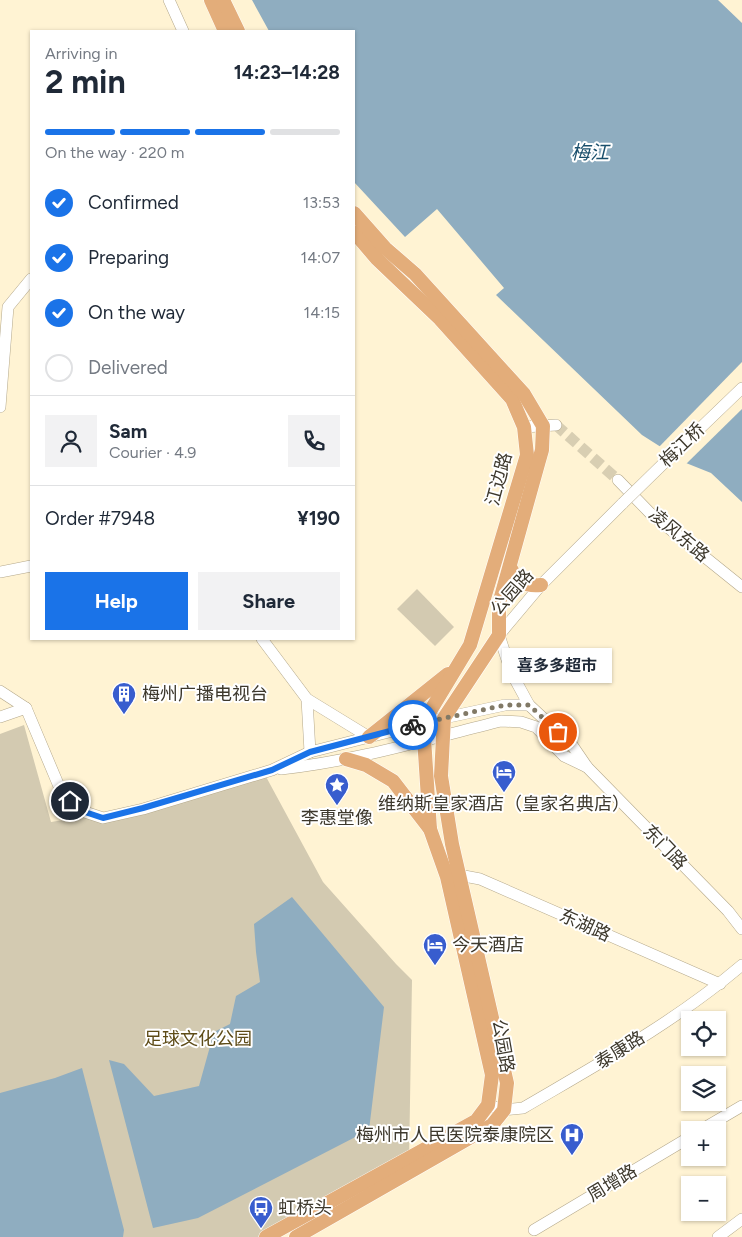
<!DOCTYPE html>
<html lang="en">
<head>
<meta charset="utf-8">
<style>
	:root { --surface:#fff; --page:#f2f2f3; --text:#1f2937; --muted:#747a83; --line:#e0e1e3; --accent:#1a73e8 }
	body { margin:0; font-family:Figtree,"Noto Sans SC",sans-serif; background:var(--page); color:var(--text); height:100vh; display:flex; flex-direction:column; font-size:19px; white-space:nowrap }
	* { box-sizing:border-box; margin:0 }
	p { font-size:16px; color:var(--muted) }
	.icon { flex:none; width:28px; height:28px; fill:none; stroke:currentColor; stroke-width:2; stroke-linecap:round; stroke-linejoin:round }
	.map { position:relative; flex:1; overflow:hidden }
	.panel { position:absolute; left:30px; top:30px; width:325px; height:610px; display:flex; flex-direction:column; background:var(--surface); border-radius:0px; box-shadow:0 1px 4px #0004 }
	.panel>* { flex:none }
	.controls { position:absolute; left:681px; top:1011px; display:grid; gap:10px }
	.controls a { display:grid; place-items:center; width:45px; height:45px; border-radius:0px; background:var(--surface); box-shadow:0 1px 4px #0004; font-size:25px }
	.pin { position:absolute; display:grid; place-items:center; width:42px; height:42px; color:#fff; margin:-21px; border:2px solid #fff; border-radius:50%; box-shadow:0 1px 5px #0007 }
	.courier { position:absolute; display:grid; place-items:center; width:50px; height:50px; margin:-25px; border:4px solid #1a73e8; border-radius:50%; background:#fff; color:#222; box-shadow:0 1px 6px #0007 }
	.bubble { position:absolute; height:35px; border-radius:0px; background:var(--surface); box-shadow:0 1px 4px #0004; font-size:16px; font-weight:700; line-height:35px; text-align:center }
	.headline em { font-style:normal; font-weight:700 }
	.headline div { display:flex; flex-direction:column-reverse }
	.headline { display:flex; align-items:center; justify-content:space-between; height:85px; padding:0 15px }
	h1 { font-size:32px; font-weight:700; line-height:38px }
	.bar { display:grid; grid-template-columns:repeat(4,1fr); gap:8px 5px; align-content:center; height:60px; padding:0 15px }
	.bar i { height:6px; border-radius:4px; background:var(--line) }
	.bar .current { background:var(--accent) }
	.bar p { grid-column:span 4 }
	.line { display:flex; align-items:center; gap:12px; padding:0 15px; border-top:1px solid var(--line) }
	.line div { flex:1 }
	.round { display:grid; place-items:center; flex:none; width:52px; height:52px; border-radius:0px; background:var(--page) }
	ol { padding:0 15px; list-style:none }
	li { display:flex; align-items:center; gap:15px; height:55px }
	li p { margin-inline-start:auto }
	li .icon { padding:5px; border-radius:50%; background:var(--accent); color:#fff; stroke-width:4 }
	li:last-child { color:var(--muted) }
	li i { width:28px; height:28px; border:2px solid var(--line); border-radius:50% }
	.action { display:flex; gap:10px; margin-top:auto; padding:10px 15px }
	.action a { flex:1; height:58px; border-radius:0px; background:var(--accent); color:#fff; font-size:20px; font-weight:700; line-height:58px; text-align:center }
	.action a+a { background:var(--page); color:var(--text) }
	.map>svg:first-child { display:block }
	.green { fill:#d3cab1 }
	.water { fill:#8fadc0 }
	.pier { fill:#fff3d3 }
	.lines { fill:none; stroke-linecap:round; stroke-linejoin:round }
	.minor-tunnel { stroke:#d8ceb2; stroke-width:11; stroke-dasharray:11 5.5; stroke-linecap:butt }
	.minor-casing { stroke:#b4a88b; stroke-width:12 }
	.major-casing { stroke:#fff; stroke-width:15 }
	.minor { stroke:#fff; stroke-width:11 }
	.major { stroke:#e3ad7a; stroke-width:14 }
	.minor-bridge-casing { stroke:#b4a88b; stroke-width:12; stroke-linecap:butt }
	.minor-bridge { stroke:#fff; stroke-width:11 }
	.done { stroke:#817966; stroke-width:5; stroke-dasharray:0 9 }
	.route { stroke:#1a73e8; stroke-width:6 }
	.labels { text-anchor:middle; stroke-width:4; stroke-linejoin:round; paint-order:stroke }
	.street-label { font-size:18px; fill:#3d382c; stroke:#fff }
	.poi-label { font-size:18px; fill:#3d382c; stroke:#fff; text-anchor:start }
	.park-label { font-size:18px; fill:#5e4c18; stroke:#fff }
	.water-label { font-size:19px; font-style:italic; fill:#1a4f6c; stroke:#fff }
</style>
</head>
<body>
<div class="map">
<svg width="742" height="1237" viewBox="0 0 742 1237">
	<rect width="100%" height="100%" fill="#fff3d3"/>
	<g class="green">
		<polygon points="417,589 454,627 435,646 397,609"/>
		<polygon points="24,725 51,822 132,809 264,773 323,882 396,964 412,980 409,1162 275,1237 0,1237 0,734"/>
	</g>
	<g class="water">
		<polygon points="252,0 718,0 742,23 742,502 711,473 686,463 642,435 496,295 504,288 437,209 405,237 354,182 354,31 269,31"/>
		<polygon points="292,897 384,1007 369,1130 198,1218 153,1228 109,1060 124,1064 154,1096 199,1086 214,1032 230,1024 236,996 260,982 256,952 254,924"/>
		<polygon points="82,1068 124,1230 123,1237 0,1237 0,1093 55,1078"/>
	</g>
	<polygon class="pier" points="742,362 742,409 685,465 658,448"/>
	<g class="lines">
		<polyline class="minor-tunnel" points="556,425 618,480"/>
		<g class="minor-casing">
			<g id="minor">
				<polyline points="169,0 183,31"/>
				<polyline points="0,407 8,307 31,279"/>
				<polyline points="524,427 556,425"/>
				<polyline points="665,462 742,388"/>
				<polyline points="618,480 650,513 742,587"/>
				<polyline points="623,503 541,585 499,635 511,672 529,705 572,745 587,767 728,911 742,929"/>
				<polyline points="0,572 31,566"/>
				<polyline points="262,639 307,699 369,737"/>
				<polyline points="0,691 26,708"/>
				<polyline points="307,699 310,752"/>
				<polyline points="0,717 26,708 61,791 79,810 103,818 143,809 272,770 310,752 444,718 505,705 529,705"/>
				<path d="M281,769C356,761 428,739 501,721L521,722L536,727L564,756L587,767"/>
				<polyline points="452,876 459,875 480,879 720,984"/>
				<path d="M488,1105L504,1110L523,1108C598,1064 675,1022 742,965"/>
				<polyline points="701,1130 742,1106"/>
				<polyline points="534,1230 690,1137"/>
				<polyline points="718,1237 742,1219"/>
			</g>
		</g>
		<g class="major-casing">
			<g id="major">
				<polyline points="211,0 225,31"/>
				<polyline points="223,0 238,31"/>
				<path d="M510,567C517,581 525,587 541,585"/>
				<polyline points="369,737 448,674"/>
				<polyline points="346,759 366,765 393,781 430,829"/>
				<polyline points="266,1237 476,1121 488,1105 492,1075 447,877 430,829 423,723 470,645 527,455 524,427 512,399 440,319 377,259 354,232"/>
				<polyline points="296,1237 492,1125 504,1110 507,1083 452,844 441,776 444,718 499,635 499,604 538,464 542,450 543,426 524,394 415,274 385,248 354,213"/>
			</g>
		</g>
		<use href="#minor" class="minor"/>
		<use href="#major" class="major"/>
		<g class="minor-bridge-casing">
			<polyline id="minor-bridge" points="623,503 665,462"/>
		</g>
		<use href="#minor-bridge" class="minor-bridge"/>
	</g>
	<g class="lines">
		<polyline class="done" points="413,725 505,705 529,705 558,732"/>
		<polyline class="route" points="70,801 79,810 103,818 143,808 272,770 310,752 413,725"/>
	</g>
	<defs>
		<g id="building-pin" transform="scale(1.25)"><path d="M0 17L-7.5 6A9.5 9.5 0 1 1 7.5 6Z" fill="#385dce" stroke="#fff"/><path d="M-4-6H4V6H1V3H-1V6H-4ZM-2.5-4.3h1.7v1.8h-1.7ZM.8-4.3h1.7v1.8H.8ZM-2.5-1h1.7V.8h-1.7ZM.8-1h1.7V.8H.8Z" fill="#fff"/></g>
		<g id="hotel-pin" transform="scale(1.25)"><path d="M0 17L-7.5 6A9.5 9.5 0 1 1 7.5 6Z" fill="#385dce" stroke="#fff"/><path d="M-6-4.5h1.5V1H6V5H4.5V3h-9V5H-6ZM-4 0a1.8 1.8 0 1 1 3.6 0ZM.5 0V-2.5h3Q6-2.5 6 0Z" fill="#fff"/></g>
		<g id="sight-pin" transform="scale(1.25)"><path d="M0 17L-7.5 6A9.5 9.5 0 1 1 7.5 6Z" fill="#385dce" stroke="#fff"/><path d="M0-6L1.8-2.2L6-1.7L2.9 1.2L3.7 5.4L0 3.3L-3.7 5.4L-2.9 1.2L-6-1.7L-1.8-2.2Z" fill="#fff"/></g>
		<g id="hospital-pin" transform="scale(1.25)"><path d="M0 17L-7.5 6A9.5 9.5 0 1 1 7.5 6Z" fill="#385dce" stroke="#fff"/><path d="M-5-5h3v3.5h4V-5h3V5h-3V1.5h-4V5h-3Z" fill="#fff"/></g>
		<g id="bus-pin" transform="scale(1.25)"><path d="M0 17L-7.5 6A9.5 9.5 0 1 1 7.5 6Z" fill="#385dce" stroke="#fff"/><path d="M-5-6H5V4H4V6H2V4H-2V6H-4V4H-5ZM-3.5-4V0h7V-4ZM-3.5 1.2v1.5H-2V1.2ZM2 1.2v1.5H3.5V1.2Z" fill="#fff"/></g>
	</defs>
	<g fill-rule="evenodd">
		<use href="#building-pin" x="124" y="694"/>
		<use href="#hotel-pin" x="504" y="772"/>
		<use href="#sight-pin" x="337" y="785"/>
		<use href="#hotel-pin" x="435" y="945"/>
		<use href="#hospital-pin" x="572" y="1135"/>
		<use href="#bus-pin" x="261" y="1208"/>
	</g>
	<g class="labels">
		<g class="street-label">
			<text transform="translate(682 445) rotate(-44)" y="6">梅江桥</text>
			<text transform="translate(499 479) rotate(-75)" y="6">江边路</text>
			<text transform="translate(679 535) rotate(40)" y="6">凌风东路</text>
			<text transform="translate(512 592) rotate(-49)" y="6">公园路</text>
			<text transform="translate(665 847) rotate(46)" y="6">东门路</text>
			<text transform="translate(585 925) rotate(24)" y="6">东湖路</text>
			<text transform="translate(503 1046) rotate(80)" y="6">公园路</text>
			<text transform="translate(620 1050) rotate(-32)" y="6">泰康路</text>
			<text transform="translate(612 1183) rotate(-31)" y="6">周增路</text>
		</g>
		<g class="poi-label">
			<text x="142" y="700">梅州广播电视台</text>
			<text x="504" y="810" text-anchor="middle">维纳斯皇家酒店（皇家名典店）</text>
			<text x="337" y="824" text-anchor="middle">李惠堂像</text>
			<text x="452" y="951">今天酒店</text>
			<text x="554" y="1141" text-anchor="end">梅州市人民医院泰康院区</text>
			<text x="278" y="1214">虹桥头</text>
		</g>
		<g class="park-label">
			<text x="198" y="1045">足球文化公园</text>
		</g>
		<g class="water-label">
			<text x="590" y="159">梅江</text>
		</g>
	</g>
</svg>
<div class="controls">
<a><svg class="icon" aria-label="locate" viewBox="0 0 24 24"><circle cx="12" cy="12" r="6"/><path d="M12 2v4M12 18v4M2 12h4M18 12h4"/></svg></a>
<a><svg class="icon" aria-label="layers" viewBox="0 0 24 24"><path d="M12 4l9 5-9 5-9-5zM3 14l9 5 9-5"/></svg></a>
<a>+</a>
<a>−</a>
</div>
<div class="pin" style="left:558px;top:732px;background:#ea580c"><svg class="icon" aria-label="bag" viewBox="0 0 24 24"><path d="M5 8h14l-1 12H6zM9 8a3 3 0 0 1 6 0"/></svg></div>
<div class="pin" style="left:70px;top:801px;background:#1f2937"><svg class="icon" aria-label="home" viewBox="0 0 24 24"><path d="M3 11l9-7 9 7M6 9v11h12V9"/></svg></div>
<div class="courier" style="left:413px;top:725px"><svg class="icon" aria-label="bike" viewBox="0 0 24 24"><circle cx="6" cy="16" r="4"/><circle cx="18" cy="16" r="4"/><path d="M6 16l4-8h5l3 8M10 8l3 8H6M13 5h3"/></svg></div>
<div class="bubble" style="left:502px;top:648px;width:110px">喜多多超市</div>
<section class="panel">
<div class="headline"><div><h1>2 min</h1><p>Arriving in</p></div><em>14:23–14:28</em></div>
<div class="bar"><i class="current"></i><i class="current"></i><i class="current"></i><i></i><p>On the way · 220 m</p></div>
<ol>
<li><svg class="icon" aria-label="check" viewBox="0 0 24 24"><path d="M5 12l5 5 9-10"/></svg>Confirmed<p>13:53</p></li>
<li><svg class="icon" aria-label="check" viewBox="0 0 24 24"><path d="M5 12l5 5 9-10"/></svg>Preparing<p>14:07</p></li>
<li><svg class="icon" aria-label="check" viewBox="0 0 24 24"><path d="M5 12l5 5 9-10"/></svg>On the way<p>14:15</p></li>
<li><i></i>Delivered</li>
</ol>
<div class="line" style="height:90px"><a class="round"><svg class="icon" aria-label="person" viewBox="0 0 24 24"><circle cx="12" cy="8" r="4"/><path d="M4 21q1-7 8-7t8 7"/></svg></a><div><b>Sam</b><p>Courier · 4.9</p></div><a class="round"><svg class="icon" aria-label="phone" viewBox="0 0 24 24"><path d="M5 4h4l2 5-3 2q2 4 5 5l2-3 5 2v4C11 20 4 13 5 4z"/></svg></a></div>
<div class="line" style="height:65px"><div>Order #7948</div><b>¥190</b></div>
<div class="action"><a>Help</a><a>Share</a></div>
</section>
</div>
</body>
</html>
